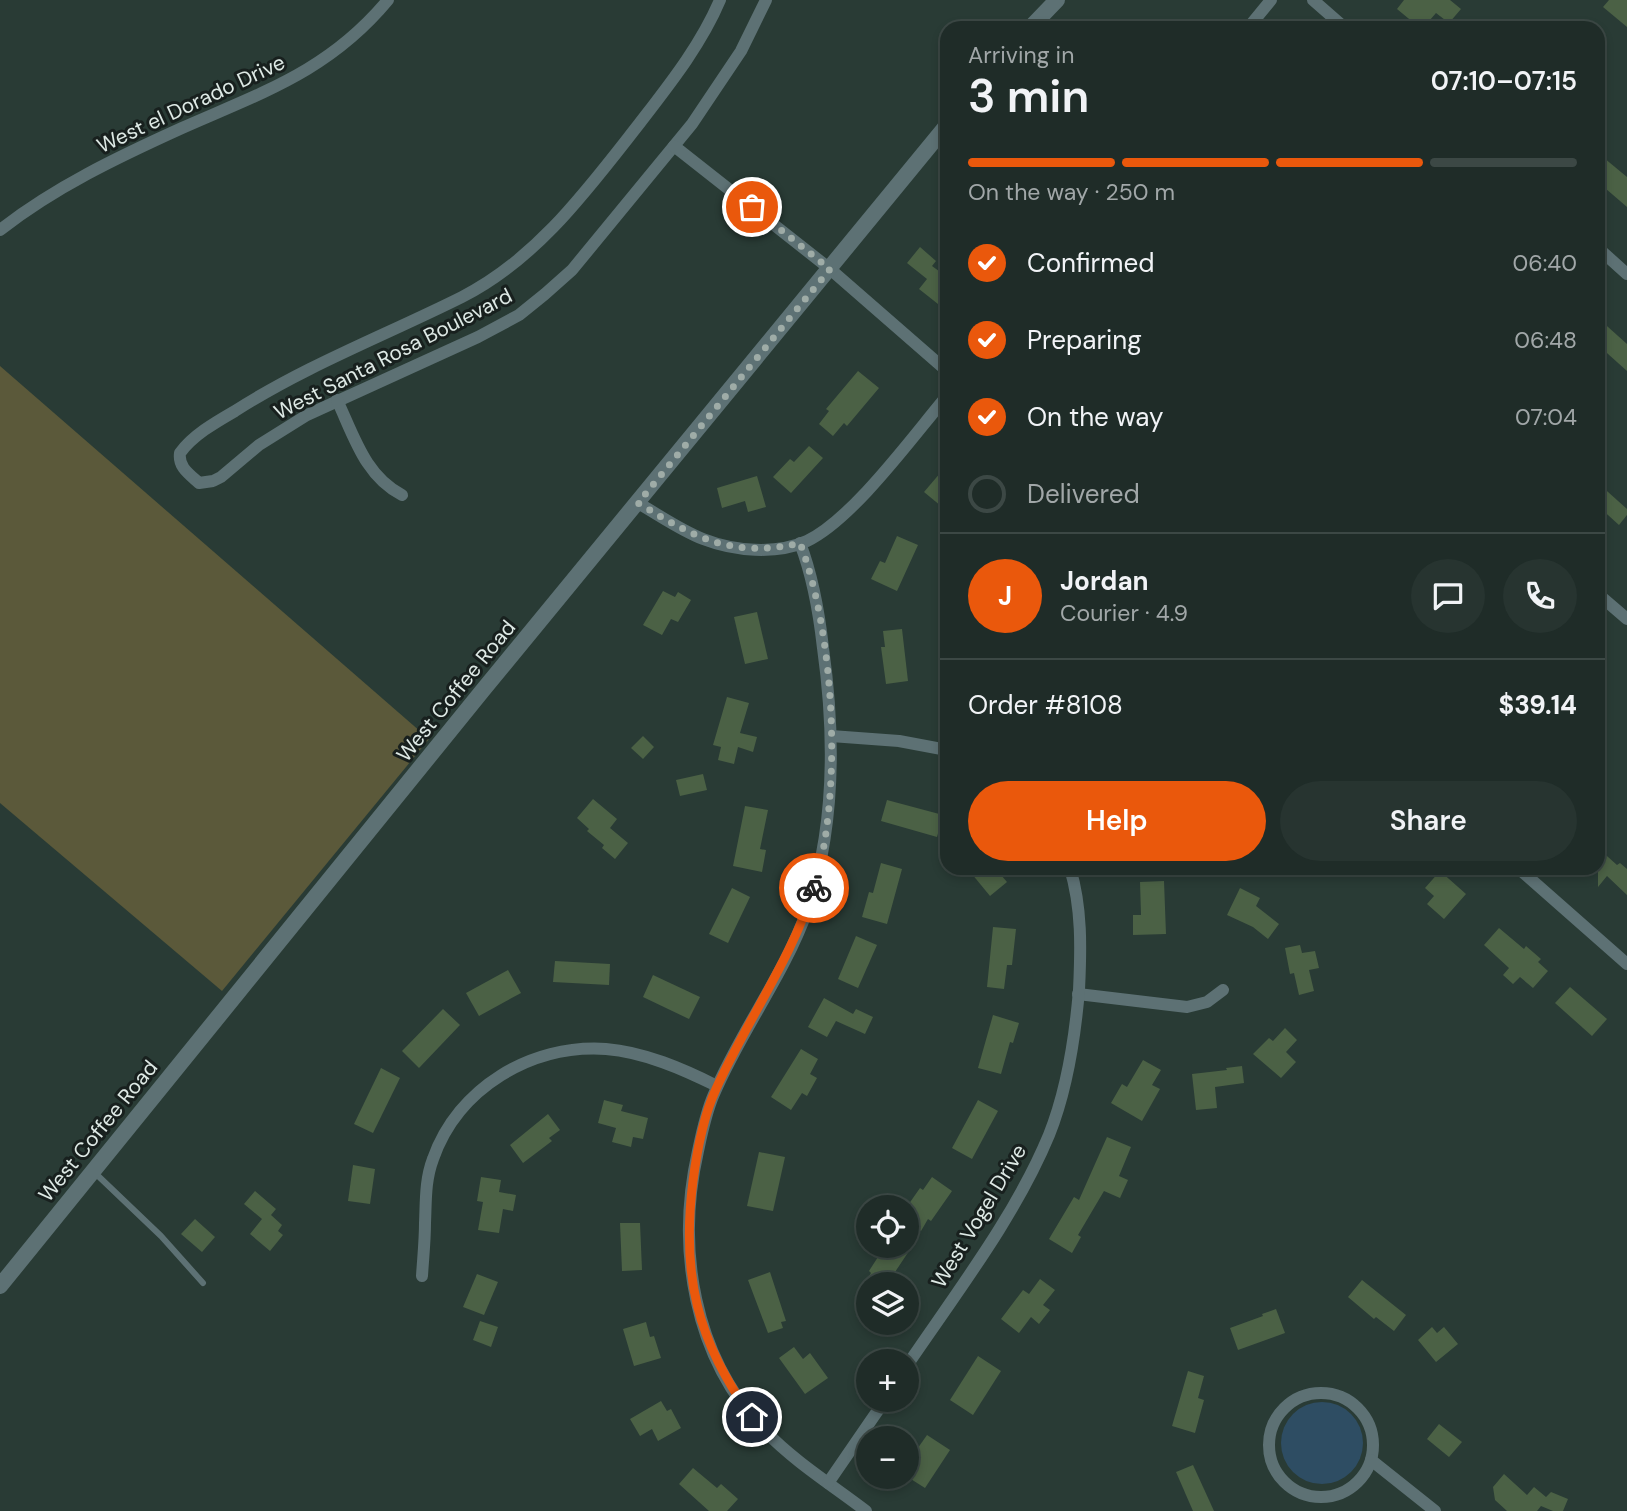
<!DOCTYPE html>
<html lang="en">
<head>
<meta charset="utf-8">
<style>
	:root { --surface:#1f2c28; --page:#273430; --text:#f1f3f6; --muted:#a1a7a8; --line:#3c4845; --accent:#ea580c }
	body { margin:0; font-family:"DM Sans",sans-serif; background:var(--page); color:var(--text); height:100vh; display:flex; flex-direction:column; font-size:26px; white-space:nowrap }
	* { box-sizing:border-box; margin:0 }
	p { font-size:23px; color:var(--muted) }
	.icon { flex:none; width:38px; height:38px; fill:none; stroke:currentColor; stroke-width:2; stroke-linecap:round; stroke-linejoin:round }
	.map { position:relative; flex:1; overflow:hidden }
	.drawer { position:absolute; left:940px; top:21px; width:665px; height:854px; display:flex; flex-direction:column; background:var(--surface); border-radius:21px; box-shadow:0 4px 10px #0003,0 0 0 2px var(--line) }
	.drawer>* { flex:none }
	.tools { position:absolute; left:856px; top:1195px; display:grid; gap:14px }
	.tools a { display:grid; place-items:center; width:63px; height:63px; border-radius:50%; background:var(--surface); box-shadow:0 4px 10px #0003,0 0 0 2px var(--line); font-size:35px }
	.pin { position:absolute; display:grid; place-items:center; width:60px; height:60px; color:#fff; margin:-30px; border:4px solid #fff; border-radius:50%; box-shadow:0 2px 7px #0007 }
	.courier { position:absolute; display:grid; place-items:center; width:70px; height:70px; margin:-35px; border:5px solid #ea580c; border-radius:50%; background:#fff; color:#222; box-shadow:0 2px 9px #0007 }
	.summary em { font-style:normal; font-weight:600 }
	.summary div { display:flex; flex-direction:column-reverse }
	.summary { display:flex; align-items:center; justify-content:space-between; height:119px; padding:0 28px }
	h1 { font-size:46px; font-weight:600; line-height:52px }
	.bar { display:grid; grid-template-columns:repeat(4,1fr); gap:10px 7px; align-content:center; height:84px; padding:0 28px }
	.bar i { height:9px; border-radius:5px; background:var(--line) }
	.bar .current { background:var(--accent) }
	.bar p { grid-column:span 4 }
	.line { display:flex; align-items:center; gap:18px; padding:0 28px; border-top:2px solid var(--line) }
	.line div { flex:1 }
	.round { display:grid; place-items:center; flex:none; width:74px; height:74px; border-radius:37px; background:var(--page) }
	ol { padding:0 28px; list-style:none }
	li { display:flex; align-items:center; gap:21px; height:77px }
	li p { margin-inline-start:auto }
	li .icon { padding:7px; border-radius:50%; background:var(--accent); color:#fff; stroke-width:4 }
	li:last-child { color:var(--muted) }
	li i { width:38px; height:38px; border:4px solid var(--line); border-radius:50% }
	.primary-button { display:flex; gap:14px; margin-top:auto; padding:14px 28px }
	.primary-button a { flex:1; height:80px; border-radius:42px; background:var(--accent); color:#fff; font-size:28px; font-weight:600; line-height:80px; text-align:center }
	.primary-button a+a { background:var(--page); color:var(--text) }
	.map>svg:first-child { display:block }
	.green { fill:#5b593a }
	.water { fill:#2e4d63 }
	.building { fill:#4b6145 }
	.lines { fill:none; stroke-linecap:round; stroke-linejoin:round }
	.service { stroke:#5d7174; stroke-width:6 }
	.minor { stroke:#5d7174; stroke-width:12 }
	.tertiary { stroke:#5d7174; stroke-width:16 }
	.done { stroke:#9faca7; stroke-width:7; stroke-dasharray:0 12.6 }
	.route { stroke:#ea580c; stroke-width:9 }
	.labels { text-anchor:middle; stroke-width:6; stroke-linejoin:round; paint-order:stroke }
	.street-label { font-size:21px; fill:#dee9e5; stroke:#18201e }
</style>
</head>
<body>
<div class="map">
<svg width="1627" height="1511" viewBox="0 0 1627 1511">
	<rect width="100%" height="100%" fill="#293b35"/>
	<polygon class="green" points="0,366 429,739 222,991 0,803"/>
	<circle class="water" cx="1322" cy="1443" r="41"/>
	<g class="building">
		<polygon points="1404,0 1450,0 1461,9 1449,23 1436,13 1423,28 1420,28 1397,9"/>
		<polygon points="1609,0 1627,0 1627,27 1603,7"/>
		<polygon points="1598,153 1627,177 1627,207 1598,182"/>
		<polygon points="920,247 936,261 932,266 947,277 947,293 938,304 919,289 927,279 907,263"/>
		<polygon points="1598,318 1627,344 1627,371 1598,345"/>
		<polygon points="858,371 879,388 847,426 844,423 833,436 819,424 829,411 826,409"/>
		<polygon points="809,446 823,458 791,493 773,477 790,459 794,462"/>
		<polygon points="947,465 947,511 924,492"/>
		<polygon points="757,476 766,507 748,512 745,501 722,508 717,488"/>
		<polygon points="1598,483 1627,509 1627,515 1619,525 1598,506"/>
		<polygon points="897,536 918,545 897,591 871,579 880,561 885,563"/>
		<polygon points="663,591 675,597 678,592 691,600 678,622 671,619 662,635 643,625"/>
		<polygon points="757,612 768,659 745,664 734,617"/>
		<polygon points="902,629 908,681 886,684 881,647 885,647 883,631"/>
		<polygon points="727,697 749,703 740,733 757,737 753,752 738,747 734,764 718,760 721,747 713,745"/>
		<polygon points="643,736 654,747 643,759 631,748"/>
		<polygon points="703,774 707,790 680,796 676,780"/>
		<polygon points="593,799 617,819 610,828 628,843 615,859 602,848 604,845 587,831 589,829 577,818"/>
		<polygon points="887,800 943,815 937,837 881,821"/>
		<polygon points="745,806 768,810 760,849 766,850 762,872 733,866"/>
		<polygon points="1598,848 1617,865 1620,863 1627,869 1627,895 1607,876 1598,887"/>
		<polygon points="881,863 902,869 887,924 862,917 869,892 873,893"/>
		<polygon points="967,868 995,868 1007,882 990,896"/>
		<polygon points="1440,871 1466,894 1444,919 1427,904 1434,896 1425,888"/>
		<polygon points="1164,881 1166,934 1133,935 1133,915 1141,915 1140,882"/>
		<polygon points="732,888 750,897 728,943 709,934"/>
		<polygon points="1240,888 1260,898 1256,906 1279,924 1268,939 1253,927 1227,915"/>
		<polygon points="993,927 1016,929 1012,965 1007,965 1004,989 987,987"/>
		<polygon points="1499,928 1524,949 1526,946 1541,959 1538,962 1548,971 1533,988 1520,977 1513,984 1503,975 1509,968 1484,945"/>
		<polygon points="856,936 877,945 858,988 838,979"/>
		<polygon points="1300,945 1302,953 1315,951 1319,968 1309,970 1314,991 1299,995 1294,973 1290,974 1285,948"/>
		<polygon points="555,961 610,964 609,985 553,982"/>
		<polygon points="508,970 521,993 479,1016 466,993"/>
		<polygon points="653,975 700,997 689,1019 643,997"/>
		<polygon points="1570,987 1607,1019 1592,1036 1555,1003"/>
		<polygon points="824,998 853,1014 856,1009 873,1017 865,1034 836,1021 827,1037 808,1027"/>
		<polygon points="443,1009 460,1025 419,1068 402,1051"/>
		<polygon points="993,1015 1019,1023 1013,1043 1010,1042 1001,1074 978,1068"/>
		<polygon points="1285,1028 1297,1040 1286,1052 1296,1062 1281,1078 1253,1054 1269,1038 1273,1041"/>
		<polygon points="801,1049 818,1059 810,1074 817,1078 807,1096 802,1093 791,1110 771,1097"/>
		<polygon points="1143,1060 1161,1070 1152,1085 1160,1089 1142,1121 1111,1103 1122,1084 1127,1087"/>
		<polygon points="1242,1066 1244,1083 1215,1087 1217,1108 1196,1110 1192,1074 1227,1070 1226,1068"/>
		<polygon points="381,1068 400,1078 373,1133 354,1124"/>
		<polygon points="604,1100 623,1105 621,1111 648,1118 643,1139 633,1137 631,1147 612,1142 616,1128 598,1123"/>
		<polygon points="978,1100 998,1111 972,1159 952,1148"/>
		<polygon points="548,1114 560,1130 549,1138 552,1141 523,1163 510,1145"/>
		<polygon points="1107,1137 1131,1147 1119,1176 1128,1180 1120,1198 1104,1191 1078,1235 1081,1237 1072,1253 1049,1239 1074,1197 1079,1200"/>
		<polygon points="759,1152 785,1157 773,1211 747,1206"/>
		<polygon points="353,1165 375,1169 370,1204 348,1201"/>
		<polygon points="481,1177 501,1180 499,1192 516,1195 513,1211 503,1209 499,1233 478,1230 483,1202 477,1201"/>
		<polygon points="932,1177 952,1191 931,1221 928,1219 921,1231 906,1221 906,1208 920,1188 923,1190"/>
		<polygon points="255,1191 276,1209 271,1215 282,1225 278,1231 283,1235 270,1251 250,1234 262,1219 244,1204"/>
		<polygon points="195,1219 215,1237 202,1252 181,1234"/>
		<polygon points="620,1223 640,1223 642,1270 622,1271"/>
		<polygon points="885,1246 902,1246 909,1251 887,1284 864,1284 871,1273 869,1271"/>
		<polygon points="770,1272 786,1321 781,1322 783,1328 768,1333 748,1280"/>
		<polygon points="477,1274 498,1282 484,1315 463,1307"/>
		<polygon points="1040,1279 1055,1290 1043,1305 1050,1310 1039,1324 1031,1317 1019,1333 1001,1319 1023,1290 1029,1294"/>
		<polygon points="1362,1280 1406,1315 1394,1331 1376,1317 1374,1319 1348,1297"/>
		<polygon points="1276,1309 1285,1333 1238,1350 1230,1328 1263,1316 1262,1314"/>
		<polygon points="480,1321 498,1327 491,1347 473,1340"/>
		<polygon points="646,1322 650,1337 654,1336 661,1358 634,1366 623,1329"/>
		<polygon points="1432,1327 1437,1333 1444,1327 1458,1344 1436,1362 1418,1340"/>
		<polygon points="794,1347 803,1359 810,1353 828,1378 805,1394 779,1358"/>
		<polygon points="978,1356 1001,1371 973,1415 950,1400"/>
		<polygon points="1188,1371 1204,1376 1198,1398 1204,1400 1195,1433 1172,1426"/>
		<polygon points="661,1401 667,1411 671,1409 681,1428 658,1441 652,1429 640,1436 630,1419"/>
		<polygon points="1439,1424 1462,1442 1449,1457 1427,1439"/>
		<polygon points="927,1435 950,1450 925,1488 906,1476 906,1465"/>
		<polygon points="1193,1465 1214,1511 1193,1511 1176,1472"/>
		<polygon points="693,1468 717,1488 721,1484 738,1499 727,1511 709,1511 679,1484"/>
		<polygon points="1504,1474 1527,1495 1534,1487 1546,1497 1551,1492 1568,1499 1563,1511 1553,1511 1541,1506 1537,1511 1507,1511 1495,1500 1493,1487"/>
	</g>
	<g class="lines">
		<polyline class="service" points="94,1172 161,1236 203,1283"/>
		<g class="minor">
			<path d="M720,0C701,45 669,85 639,124C588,189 537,259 462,297C386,335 307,365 235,411C216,422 193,435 180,453C178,467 189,474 199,483L213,481L221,477L259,445L307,415L478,337L519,315L545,294L572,270L692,124L741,51L766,0"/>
			<polyline points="1313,0 1345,28"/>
			<polyline points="1248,28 1271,0"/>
			<polyline points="674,146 830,269 947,371"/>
			<path d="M0,230C55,187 118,157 182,128C263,92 329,71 388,0"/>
			<polyline points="1598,248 1627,274"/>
			<path d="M337,400C354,436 365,476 402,495"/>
			<path d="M638,503C659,515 680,530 703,539C734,551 776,555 807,541C853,519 913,436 947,396"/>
			<path d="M800,543C813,577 819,612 823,648C835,734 836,824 808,908C785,974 741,1030 714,1094C706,1112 702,1132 698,1151C676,1248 693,1357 765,1431C795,1462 832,1485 866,1511"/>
			<polyline points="1598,594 1627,619"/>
			<polyline points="831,736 899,741 947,750"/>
			<polyline points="1518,868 1627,964"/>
			<polyline points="1078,994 1187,1007 1207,1002 1223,990"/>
			<path d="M422,1276C423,1259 425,1241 425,1223C426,1201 425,1180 433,1159C458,1088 531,1044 606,1049C644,1052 683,1069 717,1086"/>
			<path d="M906,1367C956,1293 1015,1217 1049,1135C1067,1090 1075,1038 1079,990C1081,948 1082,908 1070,868"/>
			<circle cx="1321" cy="1445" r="52"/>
			<polyline points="1371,1460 1435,1511"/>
			<polyline points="828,1483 885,1400"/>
		</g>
		<g class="tertiary">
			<polyline points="1030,28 1057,0"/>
			<polyline points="0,1286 483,690 947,125"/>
		</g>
	</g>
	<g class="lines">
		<path class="done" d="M752,207L830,269L638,503C694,537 732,559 800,543C835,635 843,794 814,888"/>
		<path class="route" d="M752,1417C697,1342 681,1274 693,1181C697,1150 703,1117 716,1089C747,1020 791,960 814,888"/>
	</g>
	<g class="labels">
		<g class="street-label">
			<text transform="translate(191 104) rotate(-25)" y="7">West el Dorado Drive</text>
			<text transform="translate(393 354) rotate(-27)" y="7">West Santa Rosa Boulevard</text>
			<text transform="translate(456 691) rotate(-51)" y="7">West Coffee Road</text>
			<text transform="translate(98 1131) rotate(-51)" y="7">West Coffee Road</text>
			<text transform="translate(979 1216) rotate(-59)" y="7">West Vogel Drive</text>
		</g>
	</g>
</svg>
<div class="tools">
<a><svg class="icon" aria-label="locate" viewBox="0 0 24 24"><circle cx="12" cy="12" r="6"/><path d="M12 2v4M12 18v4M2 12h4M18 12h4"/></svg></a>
<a><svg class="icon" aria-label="layers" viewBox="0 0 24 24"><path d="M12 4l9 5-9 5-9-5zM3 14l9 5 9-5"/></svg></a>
<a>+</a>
<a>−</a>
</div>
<div class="pin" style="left:752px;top:207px;background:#ea580c"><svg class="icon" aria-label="bag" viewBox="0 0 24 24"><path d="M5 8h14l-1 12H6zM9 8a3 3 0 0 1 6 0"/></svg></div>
<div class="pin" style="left:752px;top:1417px;background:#1f2937"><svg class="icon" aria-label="home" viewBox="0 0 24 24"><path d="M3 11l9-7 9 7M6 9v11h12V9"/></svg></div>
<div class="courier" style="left:814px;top:888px"><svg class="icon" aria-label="bike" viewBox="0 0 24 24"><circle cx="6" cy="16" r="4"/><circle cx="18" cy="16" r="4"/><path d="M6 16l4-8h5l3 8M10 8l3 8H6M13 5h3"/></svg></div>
<section class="drawer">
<div class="summary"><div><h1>3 min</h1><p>Arriving in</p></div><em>07:10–07:15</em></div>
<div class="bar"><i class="current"></i><i class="current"></i><i class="current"></i><i></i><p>On the way · 250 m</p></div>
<ol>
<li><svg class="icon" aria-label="check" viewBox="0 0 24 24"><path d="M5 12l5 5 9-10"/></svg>Confirmed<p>06:40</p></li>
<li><svg class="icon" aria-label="check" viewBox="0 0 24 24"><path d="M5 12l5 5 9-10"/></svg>Preparing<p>06:48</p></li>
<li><svg class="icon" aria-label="check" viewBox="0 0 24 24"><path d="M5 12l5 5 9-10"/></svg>On the way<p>07:04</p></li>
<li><i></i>Delivered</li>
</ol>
<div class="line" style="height:126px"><b class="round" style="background:var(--accent);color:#fff">J</b><div><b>Jordan</b><p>Courier · 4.9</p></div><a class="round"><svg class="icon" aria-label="chat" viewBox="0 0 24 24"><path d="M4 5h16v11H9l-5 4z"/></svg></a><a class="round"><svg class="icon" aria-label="phone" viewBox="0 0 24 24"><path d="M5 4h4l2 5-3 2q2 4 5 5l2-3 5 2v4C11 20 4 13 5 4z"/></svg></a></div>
<div class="line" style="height:91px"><div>Order #8108</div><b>$39.14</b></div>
<div class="primary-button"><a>Help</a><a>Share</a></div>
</section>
</div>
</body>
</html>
